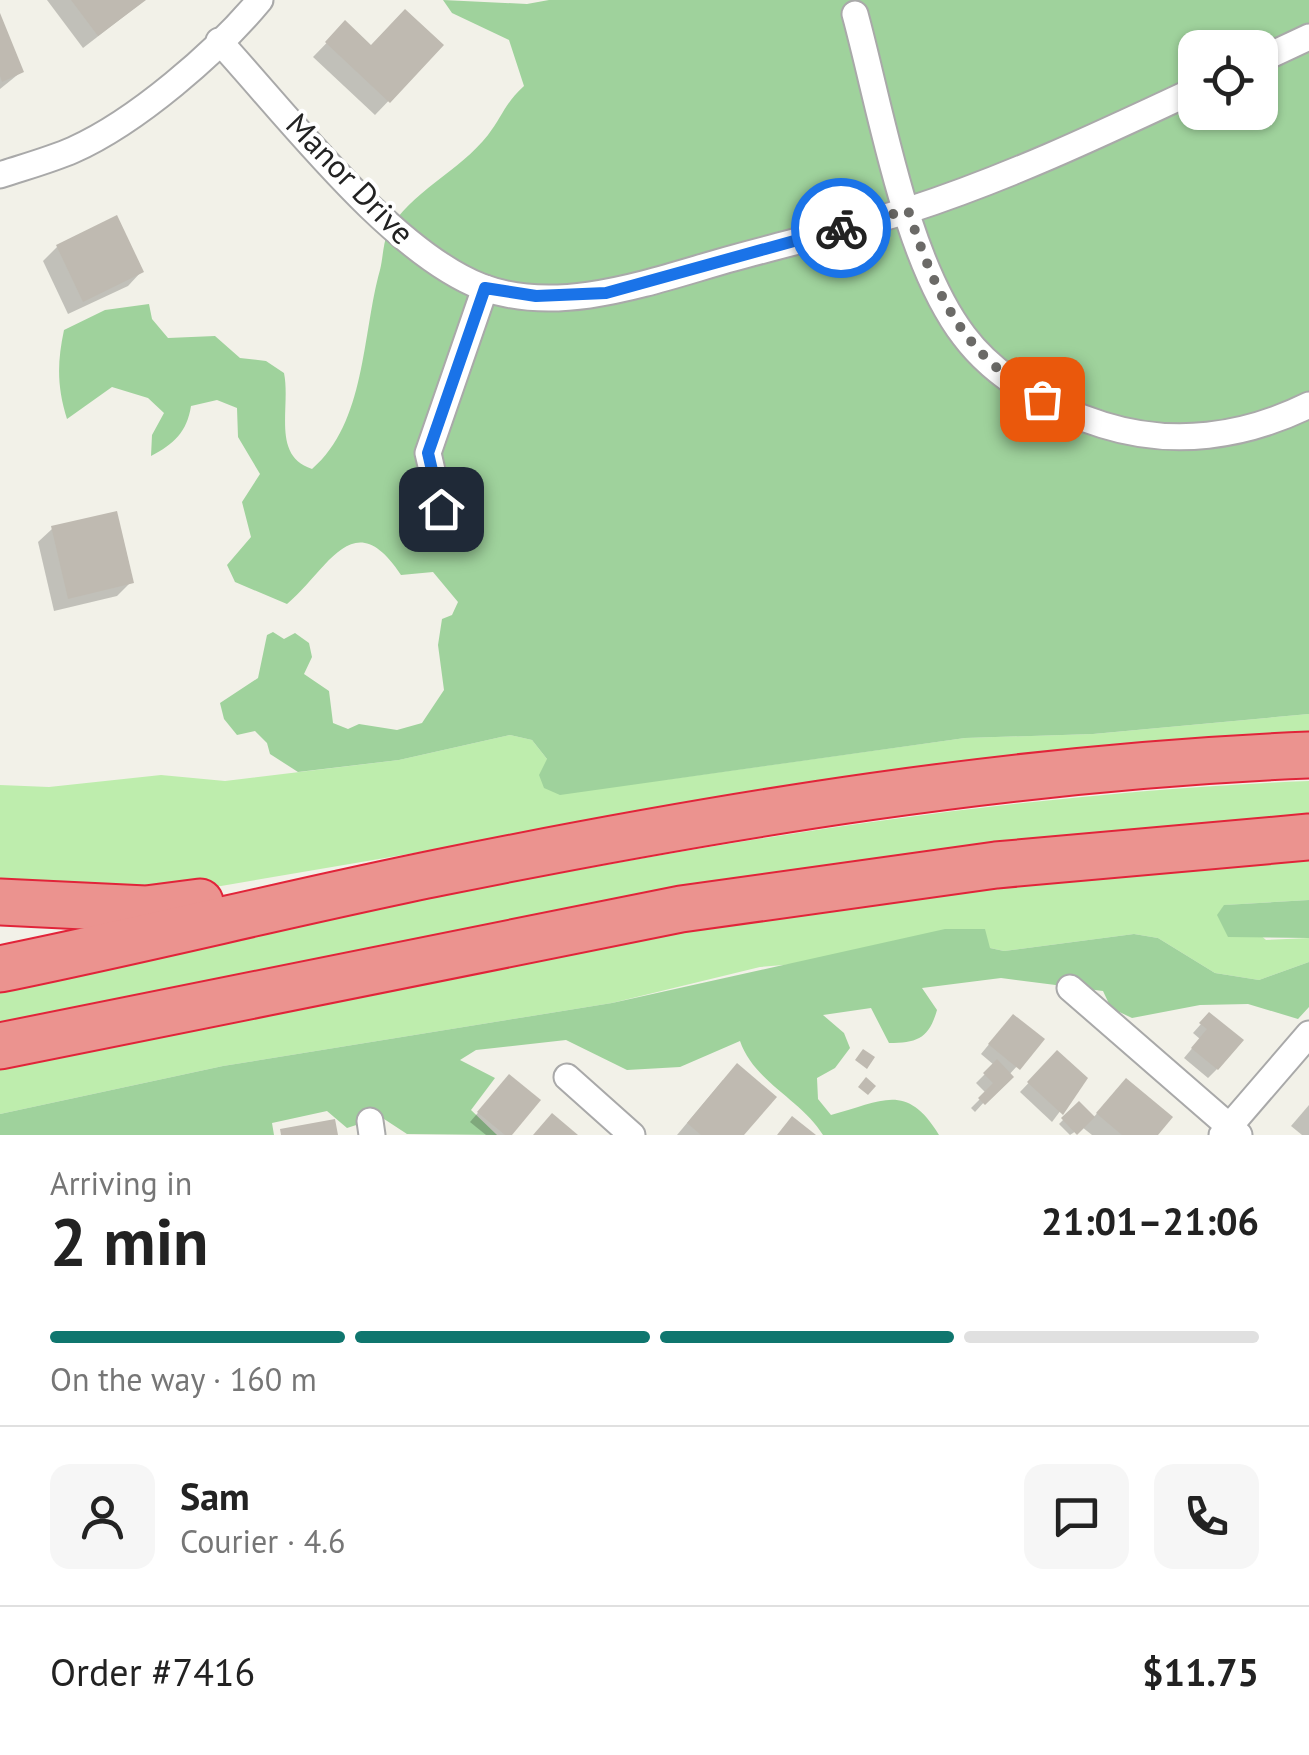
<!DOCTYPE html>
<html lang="en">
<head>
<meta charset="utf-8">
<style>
	:root { --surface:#fff; --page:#f6f6f6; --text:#222; --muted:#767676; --line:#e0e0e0; --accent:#0f766e }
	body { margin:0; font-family:"PT Sans",sans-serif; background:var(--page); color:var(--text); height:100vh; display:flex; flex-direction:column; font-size:38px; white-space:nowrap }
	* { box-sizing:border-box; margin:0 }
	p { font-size:32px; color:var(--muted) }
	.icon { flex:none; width:55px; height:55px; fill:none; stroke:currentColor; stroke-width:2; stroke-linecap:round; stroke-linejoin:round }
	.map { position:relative; height:1135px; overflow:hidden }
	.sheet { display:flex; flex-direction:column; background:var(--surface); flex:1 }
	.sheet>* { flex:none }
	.tools { position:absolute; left:1178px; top:30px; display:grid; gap:20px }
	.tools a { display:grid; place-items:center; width:100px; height:100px; border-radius:20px; background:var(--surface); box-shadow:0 2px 8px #0004; font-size:50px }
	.pin { position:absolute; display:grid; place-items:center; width:85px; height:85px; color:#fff; margin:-42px; border-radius:20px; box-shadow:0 5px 15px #0006 }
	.courier { position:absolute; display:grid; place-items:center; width:100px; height:100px; margin:-50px; border:8px solid #1a73e8; border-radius:50%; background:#fff; color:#222; box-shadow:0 2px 12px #0007 }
	.head em { font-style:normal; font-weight:700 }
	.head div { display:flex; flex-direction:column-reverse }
	.head { display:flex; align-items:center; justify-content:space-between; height:170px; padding:0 50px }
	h1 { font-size:65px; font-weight:700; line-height:75px }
	.bar { display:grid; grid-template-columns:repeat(4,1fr); gap:15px 10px; align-content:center; height:120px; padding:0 50px }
	.bar i { height:12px; border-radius:8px; background:var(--line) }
	.bar .on { background:var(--accent) }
	.bar p { grid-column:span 4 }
	.line { display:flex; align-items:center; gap:25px; padding:0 50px; border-top:2px solid var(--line) }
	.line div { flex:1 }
	.round { display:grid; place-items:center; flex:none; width:105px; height:105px; border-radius:20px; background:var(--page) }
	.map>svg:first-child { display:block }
	.grass { fill:#beedad }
	.forest { fill:#9fd29c; fill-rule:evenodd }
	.shadow { fill:#0003 }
	.building { fill:#bfbab1 }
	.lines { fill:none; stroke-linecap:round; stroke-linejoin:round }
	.minor-casing { stroke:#a9a9a9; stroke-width:29 }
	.motorway-casing { stroke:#e12439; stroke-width:49 }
	.minor { stroke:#fff; stroke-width:25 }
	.motorway { stroke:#eb938f; stroke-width:45 }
	.done { stroke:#6b6a67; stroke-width:10; stroke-dasharray:0 18 }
	.route { stroke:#1a73e8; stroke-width:12 }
	.labels { text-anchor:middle; stroke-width:8; stroke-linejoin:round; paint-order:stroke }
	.street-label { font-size:32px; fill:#222; stroke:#fff }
</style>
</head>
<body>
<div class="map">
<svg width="1309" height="1135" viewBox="0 0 1309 1135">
	<rect width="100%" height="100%" fill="#f2f1e8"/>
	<g class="grass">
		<polygon points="1309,714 1309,732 1136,742 900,770 221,886 122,891 0,888 0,785 49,787 161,775 225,781 399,760 510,735 532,740 547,759 663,780 965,738 1093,734"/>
		<path d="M1309,781V819L0,1026V986C432,897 867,799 1309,781Z"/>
		<polygon points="1309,854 1309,900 1225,905 1266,940 1309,938 1309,962 1259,980 1215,973 1158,938 1134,934 1004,951 990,948 760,967 612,1003 223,1066 0,1114 0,1067 707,921 872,895"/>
	</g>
	<g class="forest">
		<path d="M443,0L527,4L549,0H1309V714L1093,734L965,738L560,795L544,788L539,775L547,759L532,740L510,735L399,760L298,772L270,754L267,743L255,731L237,735L224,719L220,703L258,678L267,635L273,632L284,639L295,633L309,643L312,657L304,674L329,691L333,723L348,729L359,724L397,730L422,723L444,690L438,645L442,619L452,615L458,602L433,572L401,575C353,502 328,570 287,604L235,582L227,565L251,537L242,502L260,474L238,437L237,408L217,400L191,406C187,432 174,444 151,456L152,435L164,413L148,398L112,387L67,419C57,387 57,363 64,330L105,310L149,304L152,319L168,338L215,336L240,358L266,361L284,373C291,407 271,456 312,469C366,423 362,334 380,270C383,258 383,243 388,232C410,192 460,171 488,135C502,117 505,103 524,86L509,40L452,13ZM1195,48H1260V112H1195Z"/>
		<polygon points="1309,900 1309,938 1228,937 1217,915 1224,905"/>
		<path d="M945,929H985L990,948L1004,951L1134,934L1158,938L1215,973L1259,980L1309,962V1007L1298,1019L1248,1004L1200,1005L1132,1018L1111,1008L1103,991L1001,978L922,988L937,1010C929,1038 918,1043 889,1043L871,1008L823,1015L844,1033L850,1048L835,1068L817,1078L818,1099L831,1115C882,1102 906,1081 939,1135H823C802,1100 754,1082 740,1041L680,1067L627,1070L566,1040L476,1050L460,1060L495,1078L471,1110L497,1135L407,1134L381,1117L347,1128L327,1111L272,1123L274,1135H0V1114L223,1066L612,1003Z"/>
	</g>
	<g class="shadow">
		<polygon points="47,0 145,0 83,48"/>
		<polygon points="0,20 21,72 0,89"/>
		<polygon points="345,24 371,48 441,46 375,115 313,57"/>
		<polygon points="57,247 141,272 128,286 68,314 43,261"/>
		<polygon points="52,529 131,582 117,596 54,611 38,542"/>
		<polygon points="1209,1015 1217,1069 1208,1078 1184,1058 1200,1039 1193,1033"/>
		<polygon points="1004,1026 1041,1040 975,1112 971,1108 986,1093 976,1083 994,1065 981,1054"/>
		<polygon points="1057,1053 1085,1078 1052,1122 1020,1092"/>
		<polygon points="723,1080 741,1135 677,1135"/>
		<polygon points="501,1086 509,1135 486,1135 470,1122"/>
		<polygon points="1113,1095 1155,1135 1092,1135 1082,1127 1070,1135 1059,1124 1079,1104 1093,1118"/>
		<polygon points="1309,1105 1309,1135 1302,1135 1291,1126"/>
	</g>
	<g class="building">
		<polygon points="71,0 146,0 98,36"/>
		<polygon points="405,9 444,45 390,103 325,42 345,20 371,45"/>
		<polygon points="0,13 24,72 2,82 0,76"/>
		<polygon points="117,215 144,272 83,302 56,245"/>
		<polygon points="117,511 134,583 68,599 51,526"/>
		<polygon points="1209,1012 1244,1040 1218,1070 1191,1048 1207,1029 1199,1023"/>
		<polygon points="1013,1014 1045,1039 1020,1070 988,1044"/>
		<polygon points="863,1049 875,1057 867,1069 855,1060"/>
		<polygon points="1057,1050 1088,1078 1063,1115 1027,1082"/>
		<polygon points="997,1059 1014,1077 985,1105 978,1098 993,1083 983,1073"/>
		<polygon points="737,1063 777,1097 744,1135 701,1135 687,1123"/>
		<polygon points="509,1074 541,1100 512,1135 505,1135 477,1112"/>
		<polygon points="866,1077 876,1086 868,1095 858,1087"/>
		<polygon points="1126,1078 1173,1117 1158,1135 1122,1135 1096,1113"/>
		<polygon points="1079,1101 1095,1117 1077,1135 1061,1118"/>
		<polygon points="552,1113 578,1135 533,1135"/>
		<polygon points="792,1116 816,1135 777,1135"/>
		<polygon points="335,1119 338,1135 281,1135 280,1129"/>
	</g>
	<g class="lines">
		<g class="minor-casing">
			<g id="minor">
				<path d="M855,14C881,109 905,259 964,336C997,380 1052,409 1103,425C1173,447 1244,437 1309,405"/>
				<path d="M219,41C287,115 391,252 482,287C562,317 657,279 734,258C792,242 852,228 909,210C1008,178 1101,134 1195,90"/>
				<polyline points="1260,60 1309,37"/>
				<path d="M0,175C24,167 50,160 73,150C136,122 217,52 260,0"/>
				<polyline points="441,509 428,453 485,288"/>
				<polyline points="1070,988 1239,1135"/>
				<polyline points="567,1077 632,1135"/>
				<polyline points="370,1121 372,1135"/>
				<polyline points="1222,1135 1309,1034"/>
			</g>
		</g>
		<g class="motorway-casing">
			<g id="motorway">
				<polyline points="0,902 146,909 200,902"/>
				<path d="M0,969C148,939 294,902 442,872C728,814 1017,767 1309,755"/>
				<polyline points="0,1046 681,909 996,865 1309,837"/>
			</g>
		</g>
		<use href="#minor" class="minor"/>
		<use href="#motorway" class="motorway"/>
	</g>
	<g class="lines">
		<path class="done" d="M841,228L908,210C936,294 961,354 1042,399"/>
		<polyline class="route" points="441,509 428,453 485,288 536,296 606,293 841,228"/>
	</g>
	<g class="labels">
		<g class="street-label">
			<text transform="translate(350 179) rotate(46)" y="11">Manor Drive</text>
		</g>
	</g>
</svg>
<div class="tools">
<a><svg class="icon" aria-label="locate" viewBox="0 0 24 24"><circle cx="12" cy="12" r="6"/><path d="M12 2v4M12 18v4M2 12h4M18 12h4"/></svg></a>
</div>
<div class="pin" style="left:1042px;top:399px;background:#ea580c"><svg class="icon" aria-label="bag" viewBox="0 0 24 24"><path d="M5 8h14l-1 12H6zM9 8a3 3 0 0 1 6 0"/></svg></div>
<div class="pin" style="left:441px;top:509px;background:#1f2937"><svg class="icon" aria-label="home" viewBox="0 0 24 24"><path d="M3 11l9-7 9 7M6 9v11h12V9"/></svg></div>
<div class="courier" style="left:841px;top:228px"><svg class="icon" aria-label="bike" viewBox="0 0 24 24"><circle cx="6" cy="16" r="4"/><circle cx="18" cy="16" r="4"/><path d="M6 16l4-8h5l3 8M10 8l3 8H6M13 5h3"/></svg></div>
</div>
<section class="sheet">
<div class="head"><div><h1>2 min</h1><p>Arriving in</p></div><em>21:01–21:06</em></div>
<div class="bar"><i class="on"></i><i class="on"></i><i class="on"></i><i></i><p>On the way · 160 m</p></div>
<div class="line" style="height:180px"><a class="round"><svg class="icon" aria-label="person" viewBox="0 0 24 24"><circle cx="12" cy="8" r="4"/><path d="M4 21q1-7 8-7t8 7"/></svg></a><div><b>Sam</b><p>Courier · 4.6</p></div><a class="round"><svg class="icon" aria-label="chat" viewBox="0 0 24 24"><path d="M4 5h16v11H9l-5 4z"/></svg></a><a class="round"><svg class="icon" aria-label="phone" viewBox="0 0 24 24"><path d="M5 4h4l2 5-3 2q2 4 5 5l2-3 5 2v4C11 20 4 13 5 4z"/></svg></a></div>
<div class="line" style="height:130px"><div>Order #7416</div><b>$11.75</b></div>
</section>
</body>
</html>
